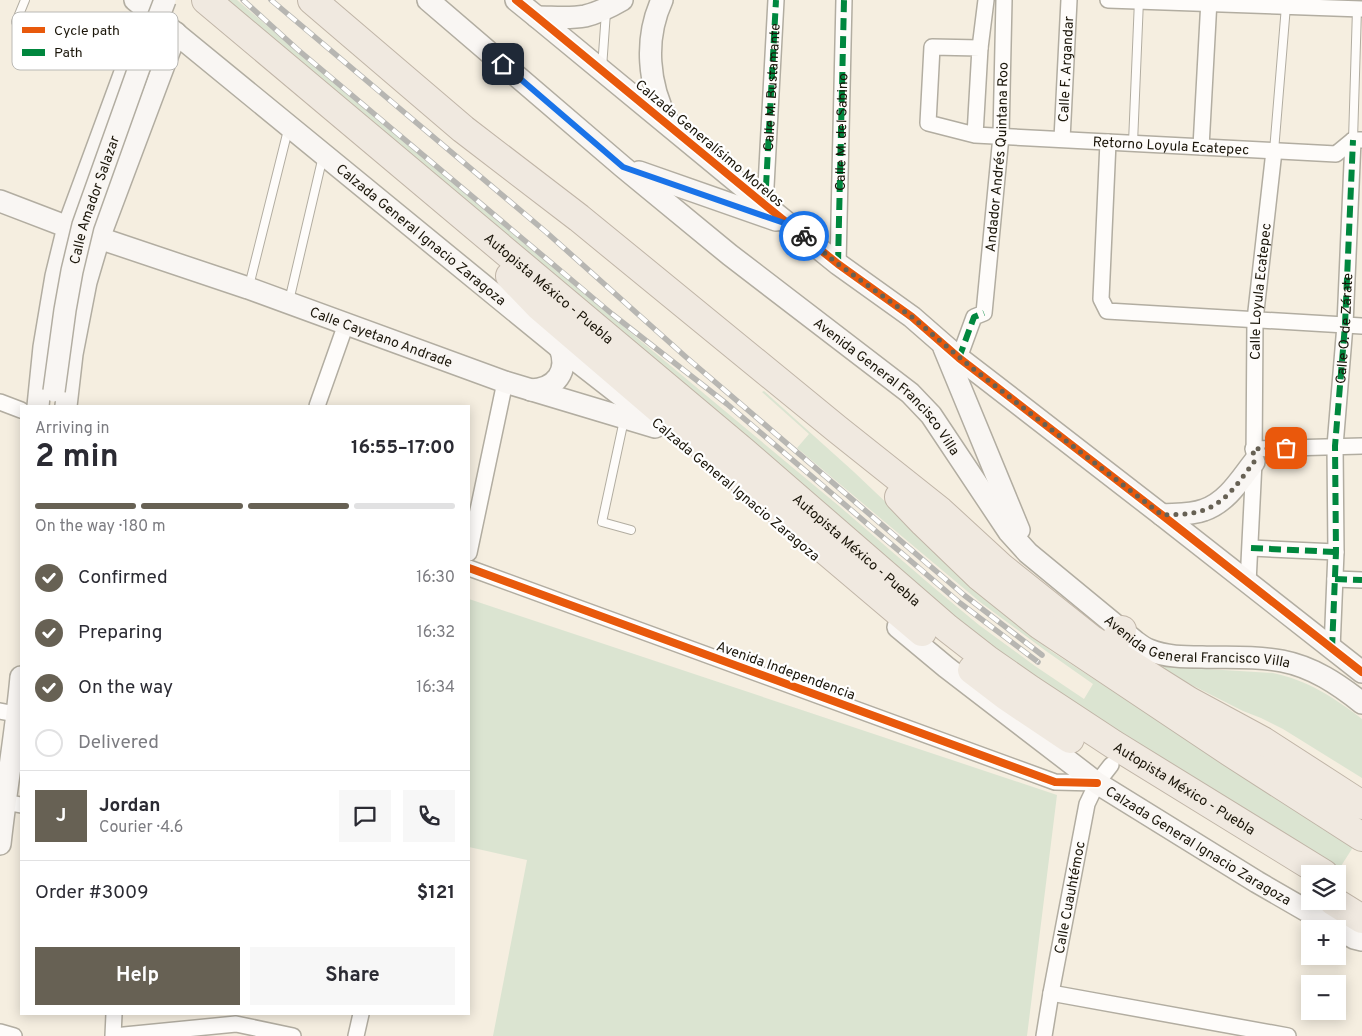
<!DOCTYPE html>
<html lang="en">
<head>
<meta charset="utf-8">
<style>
	:root { --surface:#fff; --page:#f7f7f7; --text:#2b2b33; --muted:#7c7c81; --line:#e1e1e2; --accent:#676154 }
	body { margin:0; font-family:Overpass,sans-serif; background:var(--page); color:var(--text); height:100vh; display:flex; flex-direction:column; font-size:19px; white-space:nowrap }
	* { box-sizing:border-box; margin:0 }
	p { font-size:16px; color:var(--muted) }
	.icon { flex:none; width:28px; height:28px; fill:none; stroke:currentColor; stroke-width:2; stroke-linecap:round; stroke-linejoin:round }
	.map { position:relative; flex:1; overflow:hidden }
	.panel { position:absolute; left:20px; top:405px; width:450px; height:610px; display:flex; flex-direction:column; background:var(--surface); border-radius:0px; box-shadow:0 2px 12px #0003 }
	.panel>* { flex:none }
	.buttons { position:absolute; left:1301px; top:865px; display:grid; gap:10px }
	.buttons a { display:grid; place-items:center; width:45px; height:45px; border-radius:0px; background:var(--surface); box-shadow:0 2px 12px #0003; font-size:25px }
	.pin { position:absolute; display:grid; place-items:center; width:42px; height:42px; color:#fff; margin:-21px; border-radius:10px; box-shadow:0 2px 8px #0006 }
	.courier { position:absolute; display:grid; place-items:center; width:50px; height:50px; margin:-25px; border:4px solid #1a73e8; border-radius:50%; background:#fff; color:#222; box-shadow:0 1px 6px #0007 }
	.overview em { font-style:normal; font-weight:700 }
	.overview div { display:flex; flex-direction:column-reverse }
	.overview { display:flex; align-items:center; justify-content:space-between; height:85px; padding:0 15px }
	h1 { font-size:32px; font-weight:700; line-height:38px }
	.bar { display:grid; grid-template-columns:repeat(4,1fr); gap:8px 5px; align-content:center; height:60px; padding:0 15px }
	.bar i { height:6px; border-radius:4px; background:var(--line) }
	.bar .selected { background:var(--accent) }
	.bar p { grid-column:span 4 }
	.line { display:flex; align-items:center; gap:12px; padding:0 15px; border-top:1px solid var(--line) }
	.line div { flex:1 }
	.round { display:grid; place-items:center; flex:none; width:52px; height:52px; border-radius:0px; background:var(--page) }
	ol { padding:0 15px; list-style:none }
	li { display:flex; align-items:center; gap:15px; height:55px }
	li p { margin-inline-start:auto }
	li .icon { padding:5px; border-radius:50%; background:var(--accent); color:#fff; stroke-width:4 }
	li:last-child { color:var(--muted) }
	li i { width:28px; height:28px; border:2px solid var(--line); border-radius:50% }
	.action { display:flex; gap:10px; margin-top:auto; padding:10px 15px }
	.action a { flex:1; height:58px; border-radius:0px; background:var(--accent); color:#fff; font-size:20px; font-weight:700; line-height:58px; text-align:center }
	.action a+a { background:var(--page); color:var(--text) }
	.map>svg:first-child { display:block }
	.green { fill:#dbe4d1 }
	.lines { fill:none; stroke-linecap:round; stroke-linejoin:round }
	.lane-casing { stroke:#b2ada1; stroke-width:10 }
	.street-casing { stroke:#b2ada1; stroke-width:18 }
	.secondary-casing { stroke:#b2ada1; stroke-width:24 }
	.highway-casing { stroke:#c0b5a7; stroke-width:30 }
	.lane { stroke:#fefcfa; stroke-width:8 }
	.street { stroke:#fefcfa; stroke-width:15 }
	.secondary { stroke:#f9f6f3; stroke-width:21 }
	.highway { stroke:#f0e9e0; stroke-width:28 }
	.rail-casing { stroke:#b7b6b2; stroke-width:5.5 }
	.rail { stroke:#fff; stroke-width:4; stroke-dasharray:11; stroke-linecap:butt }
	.secondary-bridge-casing { stroke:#b2ada1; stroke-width:24; stroke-linecap:butt }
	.secondary-bridge { stroke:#f9f6f3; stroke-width:21 }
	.quiet { stroke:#00873e; stroke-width:6; stroke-dasharray:12 6; stroke-linecap:butt }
	.cycleway-casing { stroke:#fff; stroke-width:11 }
	.cycleway { stroke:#e8590c; stroke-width:8 }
	.done { stroke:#676154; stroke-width:5; stroke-dasharray:0 9 }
	.route { stroke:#1a73e8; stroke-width:6 }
	.labels { text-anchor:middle; stroke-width:4.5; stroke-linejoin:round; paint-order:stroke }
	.street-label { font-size:14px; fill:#1a1509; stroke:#fff }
	.key { fill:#fff; stroke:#bab9b5; stroke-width:1 }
	.key-label { font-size:14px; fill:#1a1509 }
</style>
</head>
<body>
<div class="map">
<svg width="1362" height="1036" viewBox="0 0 1362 1036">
	<rect width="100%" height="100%" fill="#f5eee0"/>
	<g class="green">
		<polygon points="227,0 237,0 300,54 612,317 839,506 933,587 979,625 1035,666 1084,699 1093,684 1046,651 980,602 797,448 809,434 762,392 764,391 854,472 994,605 1051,651 1180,735 1362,833 1336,874 987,645 296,60"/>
		<polygon points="469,599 1057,795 1027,1036 493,1036 527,860 469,847"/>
		<path d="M1148,660L1174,667L1273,673C1307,680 1335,698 1362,719V778L1283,729L1261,718L1243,711L1168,673Z"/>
	</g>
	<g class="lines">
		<g class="lane-casing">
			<g id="lane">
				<polyline points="16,22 25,0"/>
				<polyline points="602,68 606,12"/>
				<polyline points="1353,140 1357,9"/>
				<polyline points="1133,143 1139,0"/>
				<polyline points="1274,151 1286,6"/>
				<polyline points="249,286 288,130"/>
				<polyline points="289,301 323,156"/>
				<polyline points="624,420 602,522 631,530"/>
			</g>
		</g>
		<g class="street-casing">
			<g id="street">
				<polyline points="1108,0 1362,9"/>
				<polyline points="980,48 986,0"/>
				<path id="s1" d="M975,135L980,48L932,47L928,123L975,135L1336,154L1353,140H1362"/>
				<path id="s2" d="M1062,139L1069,0"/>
				<polyline points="1108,142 1101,299 1107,311 1362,326"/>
				<polyline points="1201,147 1209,0"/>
				<path id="s3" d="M765,205L776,0"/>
				<path id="s4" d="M838,264L844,0"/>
				<path id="s5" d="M959,358L974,317L984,313L1001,136L1004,0"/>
				<polyline points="0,402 21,410"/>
				<polyline points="317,406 346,324"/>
				<polyline points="1253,449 1362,446"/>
				<polyline points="1251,548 1336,552"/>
				<polyline points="469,553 505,382"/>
				<polyline points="469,568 1055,782 1097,783"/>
				<polyline points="1335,579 1362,580"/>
				<path id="s6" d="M1248,583L1254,462L1255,320L1274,151"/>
				<polyline points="1332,649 1336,552 1335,446 1345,325 1353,140"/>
				<polyline points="0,711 21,715"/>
				<polyline points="0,801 21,805"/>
				<polyline points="1051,993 1288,1036"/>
				<polyline points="0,1032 14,1036"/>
				<polyline points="113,1036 114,1014"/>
				<polyline points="114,1036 236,1024 293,1036"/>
				<polyline points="356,1036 361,1014"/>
				<path id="s7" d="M1044,1036L1051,993L1087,804L1097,783L1111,765"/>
			</g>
		</g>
		<g class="secondary-casing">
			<g id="secondary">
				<path id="s8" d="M135,0L560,348L655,422"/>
				<path id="s9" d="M428,0L623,167L730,255L910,393L931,415L1009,532L1028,553L1136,642C1140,645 1144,648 1149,650C1166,657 1184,657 1202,657C1228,658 1256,656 1282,661C1313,667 1338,684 1362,703"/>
				<polyline points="516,0 537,17 765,205 838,264 912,317 959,358 985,378 1162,515 1362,672"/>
				<path d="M662,0C644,39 648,85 668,122"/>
				<path d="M537,17C553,17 570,19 585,16C598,13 610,7 622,0"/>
				<polyline points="639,172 776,220"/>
				<polyline points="0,201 68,227"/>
				<path id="s10" d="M99,238L248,288L505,382L655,427"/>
				<polyline points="944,348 1019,530"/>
				<path d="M531,390C556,389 569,371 560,348"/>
				<polyline points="38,406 44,347 56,276 68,227 148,10"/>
				<polyline points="66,406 72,354 86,282 99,238 176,33"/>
				<path d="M1162,515C1176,514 1191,515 1204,510C1227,502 1240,480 1254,462"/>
				<path id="s11" d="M898,627L946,667L1097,783L1257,882L1354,938L1362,940"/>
				<path d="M0,844C6,788 16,733 21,677"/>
			</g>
		</g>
		<g class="highway-casing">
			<g id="highway">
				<path id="s12" d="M206,0L744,452L947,628L988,660L1031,690L1113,744L1324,874"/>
				<polyline points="312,0 463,129 579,218 837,429 940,511 1002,568 1091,639 1108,650 1189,701 1263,741 1362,805"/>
				<polyline points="510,276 539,306 707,450 922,632"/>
				<polyline points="899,497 924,523 979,576 1040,625 1230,752 1362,837"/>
				<polyline points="1108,650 1122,630"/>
				<polyline points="972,670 1006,696 1070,739"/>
				<polyline points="1333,901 1362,919"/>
			</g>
		</g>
		<use href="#lane" class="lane"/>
		<use href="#street" class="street"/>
		<use href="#secondary" class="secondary"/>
		<use href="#highway" class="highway"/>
		<g class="rail-casing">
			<g id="rail">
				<polyline points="243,0 297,49 612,314 727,404 960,603 1038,662"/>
				<polyline points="271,0 546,232 687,358 964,595 1042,655"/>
			</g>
		</g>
		<use href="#rail" class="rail"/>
		<g class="secondary-bridge-casing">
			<g id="secondary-bridge">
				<path id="s13" d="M54,391L65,310L72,271L83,225L139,68L165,0"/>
			</g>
		</g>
		<use href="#secondary-bridge" class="secondary-bridge"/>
		<g class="quiet">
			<polyline points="765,205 776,0"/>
			<polyline points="838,264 844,0"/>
			<polyline points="959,358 974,317 984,313"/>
			<polyline points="1251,548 1336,552"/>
			<polyline points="1335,579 1362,580"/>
			<path id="s14" d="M1332,649L1336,552L1335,446L1345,325L1353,140"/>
		</g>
		<g class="cycleway-casing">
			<g id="cycleway">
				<polyline points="516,0 537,17 765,205 838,264 912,317 959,358 985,378 1162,515 1362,672"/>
				<polyline points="469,568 1055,782 1097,783"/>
			</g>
		</g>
		<use href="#cycleway" class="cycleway"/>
	</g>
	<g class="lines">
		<path class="done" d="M804,236L838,264L912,317L972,368L1162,515C1176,514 1191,515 1204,510C1227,502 1240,480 1254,462L1253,449L1286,448"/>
		<polyline class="route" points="503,64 623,167 790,225 804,236"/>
	</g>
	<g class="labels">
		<g class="street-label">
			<text dy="5" stroke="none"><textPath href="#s2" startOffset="70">Calle F. Argandar</textPath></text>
			<text dy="5" stroke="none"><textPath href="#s3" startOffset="118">Calle M. Bustamante</textPath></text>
			<text dy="5" stroke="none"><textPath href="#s4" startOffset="132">Calle M. del Sabino</textPath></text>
			<text transform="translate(710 143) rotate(40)" y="5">Calzada Generalísimo Morelos</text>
			<text dy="5" stroke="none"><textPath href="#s1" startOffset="456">Retorno Loyula Ecatepec</textPath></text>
			<text dy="5" stroke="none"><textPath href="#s5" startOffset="211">Andador Andrés Quintana Roo</textPath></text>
			<text dy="5" stroke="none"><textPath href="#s13" startOffset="196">Calle Amador Salazar</textPath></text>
			<text dy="5" stroke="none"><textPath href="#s8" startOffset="370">Calzada General Ignacio Zaragoza</textPath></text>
			<text dy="5" stroke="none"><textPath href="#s12" startOffset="448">Autopista México - Puebla</textPath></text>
			<text dy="5" stroke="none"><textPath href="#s6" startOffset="292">Calle Loyula Ecatepec</textPath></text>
			<text dy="5" stroke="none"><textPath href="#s14" startOffset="321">Calle O. de Zárate</textPath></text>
			<text dy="5" stroke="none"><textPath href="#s10" startOffset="299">Calle Cayetano Andrade</textPath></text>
			<text dy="5" stroke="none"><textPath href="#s9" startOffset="601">Avenida General Francisco Villa</textPath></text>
			<text transform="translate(736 489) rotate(40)" y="5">Calzada General Ignacio Zaragoza</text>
			<text dy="5" stroke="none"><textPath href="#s12" startOffset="852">Autopista México - Puebla</textPath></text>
			<text dy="5" stroke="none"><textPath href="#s9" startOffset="1021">Avenida General Francisco Villa</textPath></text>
			<text transform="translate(786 670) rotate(20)" y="5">Avenida Independencia</text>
			<text dy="5" stroke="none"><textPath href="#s12" startOffset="1258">Autopista México - Puebla</textPath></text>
			<text dy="5" stroke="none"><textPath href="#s11" startOffset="372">Calzada General Ignacio Zaragoza</textPath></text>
			<text dy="5" stroke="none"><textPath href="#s7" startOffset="141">Calle Cuauhtémoc</textPath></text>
		</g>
	</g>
	<rect x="12" y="12" width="166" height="58" rx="8" class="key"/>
	<rect x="22" y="27" width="23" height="6" fill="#e8590c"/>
	<rect x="22" y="49" width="23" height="7" fill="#00873e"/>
	<g class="key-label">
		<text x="54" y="35">Cycle path</text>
		<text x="54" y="57">Path</text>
	</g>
</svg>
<div class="buttons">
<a><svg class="icon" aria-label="layers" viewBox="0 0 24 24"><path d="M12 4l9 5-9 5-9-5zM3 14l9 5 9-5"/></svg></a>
<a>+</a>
<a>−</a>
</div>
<div class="pin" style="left:1286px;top:448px;background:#ea580c"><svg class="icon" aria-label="bag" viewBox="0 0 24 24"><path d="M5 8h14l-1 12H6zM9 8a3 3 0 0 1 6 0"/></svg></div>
<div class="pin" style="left:503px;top:64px;background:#1f2937"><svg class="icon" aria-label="home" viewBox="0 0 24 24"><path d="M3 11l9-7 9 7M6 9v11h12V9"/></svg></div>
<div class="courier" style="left:804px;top:236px"><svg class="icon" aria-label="bike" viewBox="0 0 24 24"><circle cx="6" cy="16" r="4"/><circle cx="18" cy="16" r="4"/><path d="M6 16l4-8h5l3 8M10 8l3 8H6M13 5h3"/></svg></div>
<section class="panel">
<div class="overview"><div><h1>2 min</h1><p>Arriving in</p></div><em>16:55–17:00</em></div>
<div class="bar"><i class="selected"></i><i class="selected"></i><i class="selected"></i><i></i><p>On the way · 180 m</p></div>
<ol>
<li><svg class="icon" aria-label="check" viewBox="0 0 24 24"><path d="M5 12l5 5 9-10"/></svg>Confirmed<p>16:30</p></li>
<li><svg class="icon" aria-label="check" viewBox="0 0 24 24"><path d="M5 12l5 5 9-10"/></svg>Preparing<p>16:32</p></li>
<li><svg class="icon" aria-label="check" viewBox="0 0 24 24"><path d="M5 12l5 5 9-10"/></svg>On the way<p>16:34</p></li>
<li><i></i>Delivered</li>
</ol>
<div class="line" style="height:90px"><b class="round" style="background:var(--accent);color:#fff">J</b><div><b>Jordan</b><p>Courier · 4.6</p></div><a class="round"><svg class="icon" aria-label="chat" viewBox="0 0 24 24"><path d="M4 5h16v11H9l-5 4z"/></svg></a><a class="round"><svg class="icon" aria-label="phone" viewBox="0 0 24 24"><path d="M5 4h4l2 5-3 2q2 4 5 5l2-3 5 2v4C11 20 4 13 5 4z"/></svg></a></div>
<div class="line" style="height:65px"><div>Order #3009</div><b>$121</b></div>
<div class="action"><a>Help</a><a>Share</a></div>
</section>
</div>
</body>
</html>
